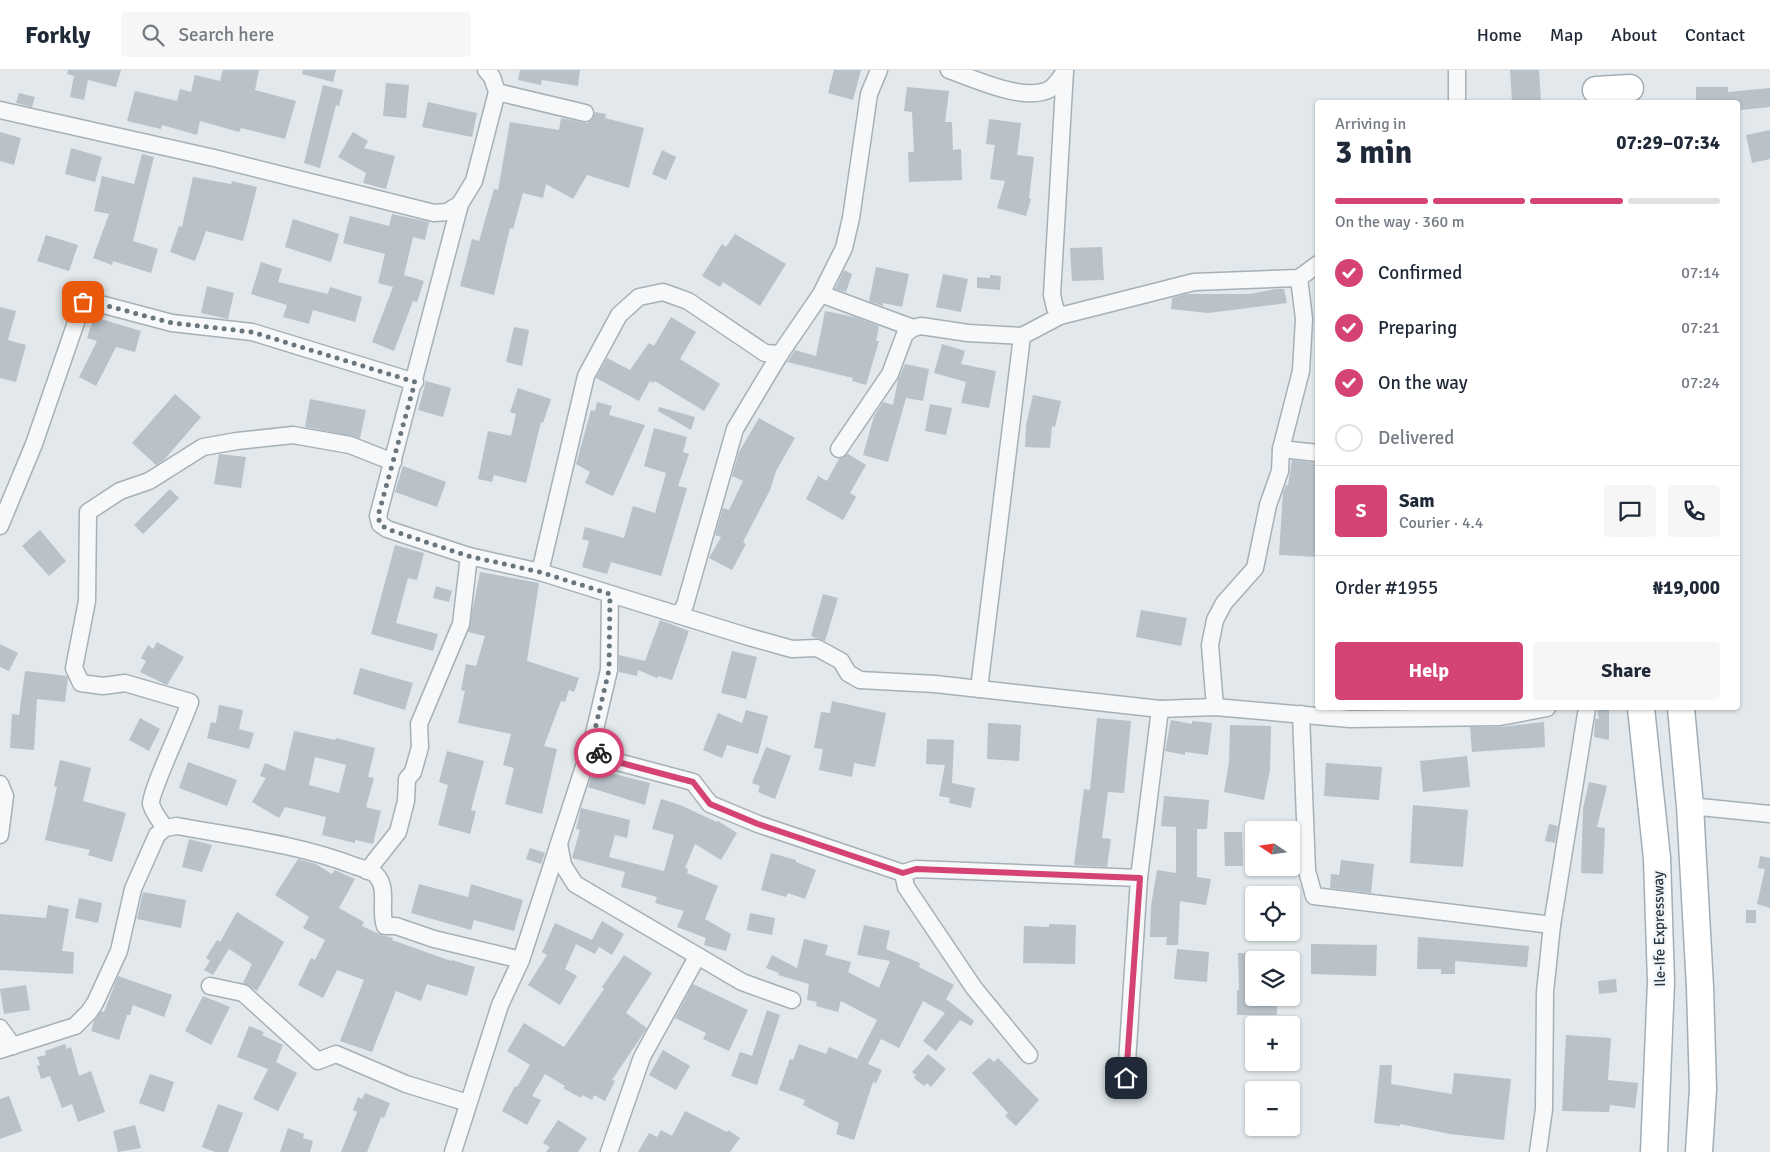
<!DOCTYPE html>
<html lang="en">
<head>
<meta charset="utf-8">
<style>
	:root { --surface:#fff; --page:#f6f6f7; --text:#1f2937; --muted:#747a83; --line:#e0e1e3; --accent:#d54374 }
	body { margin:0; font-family:Signika,sans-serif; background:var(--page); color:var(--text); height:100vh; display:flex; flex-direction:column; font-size:19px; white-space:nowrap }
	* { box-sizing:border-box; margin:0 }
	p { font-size:16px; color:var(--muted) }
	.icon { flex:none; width:28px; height:28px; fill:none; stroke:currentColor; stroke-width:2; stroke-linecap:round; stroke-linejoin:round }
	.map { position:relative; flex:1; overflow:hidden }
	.sheet { position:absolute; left:1315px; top:30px; width:425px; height:610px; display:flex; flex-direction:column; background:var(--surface); border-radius:5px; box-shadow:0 1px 4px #0004 }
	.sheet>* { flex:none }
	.needle { width:32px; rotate:283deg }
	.fabs { position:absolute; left:1245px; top:751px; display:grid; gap:10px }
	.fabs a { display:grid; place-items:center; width:55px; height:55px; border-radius:5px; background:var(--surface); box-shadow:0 1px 4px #0004; font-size:25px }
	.pin { position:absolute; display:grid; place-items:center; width:42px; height:42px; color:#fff; margin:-21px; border-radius:10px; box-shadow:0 2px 8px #0006 }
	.courier { position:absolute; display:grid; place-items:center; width:50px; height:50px; margin:-25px; border:4px solid #d54374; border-radius:50%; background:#fff; color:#222; box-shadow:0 1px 6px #0007 }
	.head em { font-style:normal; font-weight:800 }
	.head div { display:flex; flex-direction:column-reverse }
	.head { display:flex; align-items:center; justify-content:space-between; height:85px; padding:0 20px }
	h1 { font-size:32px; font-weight:800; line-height:38px }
	.bar { display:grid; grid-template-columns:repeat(4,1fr); gap:8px 5px; align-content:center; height:60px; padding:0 20px }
	.bar i { height:6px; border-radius:4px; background:var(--line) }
	.bar .selected { background:var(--accent) }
	.bar p { grid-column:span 4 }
	.line { display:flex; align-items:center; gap:12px; padding:0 20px; border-top:1px solid var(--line) }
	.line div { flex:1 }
	.round { display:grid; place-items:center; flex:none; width:52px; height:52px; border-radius:5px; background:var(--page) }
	ol { padding:0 20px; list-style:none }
	li { display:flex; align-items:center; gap:15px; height:55px }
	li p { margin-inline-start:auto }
	li .icon { padding:5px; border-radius:50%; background:var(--accent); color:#fff; stroke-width:4 }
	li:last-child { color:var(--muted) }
	li i { width:28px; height:28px; border:2px solid var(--line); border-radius:50% }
	.action { display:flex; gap:10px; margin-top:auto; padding:10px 20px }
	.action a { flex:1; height:58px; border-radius:5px; background:var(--accent); color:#fff; font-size:20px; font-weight:800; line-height:58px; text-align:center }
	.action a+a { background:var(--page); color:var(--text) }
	header { display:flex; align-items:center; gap:30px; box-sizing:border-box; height:70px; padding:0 25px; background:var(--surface); border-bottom:1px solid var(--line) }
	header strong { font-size:24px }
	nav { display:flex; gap:28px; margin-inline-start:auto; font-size:18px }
	.search { width:350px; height:45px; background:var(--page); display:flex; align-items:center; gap:12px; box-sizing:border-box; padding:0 18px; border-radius:5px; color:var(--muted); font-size:19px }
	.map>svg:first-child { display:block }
	.building { fill:#b9c2c9; fill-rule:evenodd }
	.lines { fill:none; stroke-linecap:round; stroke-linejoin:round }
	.minor-casing { stroke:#a7b0b6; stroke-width:19 }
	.primary-casing { stroke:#a1aeb8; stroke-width:29 }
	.minor { stroke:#f6f8f9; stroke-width:16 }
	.primary { stroke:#fff; stroke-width:26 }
	.done { stroke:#6a767e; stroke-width:5; stroke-dasharray:0 9 }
	.route { stroke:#d54374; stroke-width:6 }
	.labels { text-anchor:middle; stroke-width:5; stroke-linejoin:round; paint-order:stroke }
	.street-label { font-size:15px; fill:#293844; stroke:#f2f6f8 }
</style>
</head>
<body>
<header>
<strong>Forkly</strong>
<div class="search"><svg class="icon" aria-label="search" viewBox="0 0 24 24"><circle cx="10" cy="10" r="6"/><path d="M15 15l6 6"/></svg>Search here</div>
<nav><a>Home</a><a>Map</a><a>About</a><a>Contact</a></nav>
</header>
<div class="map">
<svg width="1770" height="1082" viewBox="0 0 1770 1082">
	<rect width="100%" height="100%" fill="#e2e8eb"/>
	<g class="building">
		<polygon points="68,0 121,0 116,17 88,10 84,30 70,27 74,6 67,4"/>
		<polygon points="223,0 259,0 255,20 296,31 285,69 241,58 239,62 200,51 197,65 162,55 161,59 127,51 135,21 177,31 180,19 191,22 195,5 220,11"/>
		<polygon points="303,0 336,0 333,12 302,4"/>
		<polygon points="520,0 580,0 578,16 542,10 541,15 518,10"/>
		<polygon points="834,0 861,0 853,30 828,23"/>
		<polygon points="1510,0 1539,0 1541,32 1512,32"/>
		<polygon points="386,13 409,15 406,48 383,46"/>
		<polygon points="323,15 343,20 339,36 336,35 320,98 304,93"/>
		<polygon points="907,17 949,21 945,52 952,52 953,80 961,79 962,110 909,112 908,82 914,82 912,42 904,41"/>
		<polygon points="1696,17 1728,17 1728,22 1770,18 1770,37 1741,40 1740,32 1696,32"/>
		<polygon points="19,23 35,27 32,37 16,33"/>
		<polygon points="428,32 477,43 472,67 422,57"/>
		<polygon points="595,42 606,44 605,48 644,58 629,118 587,105 573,129 546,114 543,128 523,123 513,159 510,158 494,225 460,216 472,169 479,171 494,119 498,120 510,52 559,60 561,48 587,53 593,49"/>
		<polygon points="989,49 1021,53 1017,85 1034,87 1029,128 1031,129 1026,146 997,138 1005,111 990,109 995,75 986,74"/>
		<polygon points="1770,60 1770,89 1752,93 1746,65"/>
		<polygon points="0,62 21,68 14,95 0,91"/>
		<polygon points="353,62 368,71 364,78 395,86 386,119 363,113 366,103 338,87"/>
		<polygon points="71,78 102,87 95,112 65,104"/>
		<polygon points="662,80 676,87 666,110 652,104"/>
		<polygon points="142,84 154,87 133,171 158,179 151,203 113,191 112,195 93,188 109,144 94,141 102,106 134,114"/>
		<polygon points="193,107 231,114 232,111 257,117 243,171 206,161 195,191 170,182 179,156 182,157"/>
		<polygon points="392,144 429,152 425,170 413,167 404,205 424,211 417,232 413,231 394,281 372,272 393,217 378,213 385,184 343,173 350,146 389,156"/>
		<polygon points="293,149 339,164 331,192 285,177"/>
		<polygon points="735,164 786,194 760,236 723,212 720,217 702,206 722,174 726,177"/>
		<polygon points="46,165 78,175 69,201 37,191"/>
		<polygon points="1102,177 1104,210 1072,211 1070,178"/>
		<polygon points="261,192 282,199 278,212 328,224 330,217 362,227 355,252 313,240 309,254 283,247 287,235 251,224"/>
		<polygon points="876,197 909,204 902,237 883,233 883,236 869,231"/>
		<polygon points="844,200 852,204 846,222 835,219"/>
		<polygon points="943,204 968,209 961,242 936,237"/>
		<polygon points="990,205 1001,206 1000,220 977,218 977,207 990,208"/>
		<polygon points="207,216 234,223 228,249 201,243"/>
		<polygon points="1276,219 1284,219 1287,233 1208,243 1171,239 1172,228 1186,224 1250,224"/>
		<polygon points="0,237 16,241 8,270 26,275 16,312 0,308"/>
		<polygon points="825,241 855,247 879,256 876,271 879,271 866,315 852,311 853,308 787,292 795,280 816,286"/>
		<polygon points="94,247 141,261 135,282 116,277 96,316 79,307 97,271 87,268"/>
		<polygon points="671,247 696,262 680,289 720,314 704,341 655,311 653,313 650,311 639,331 596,308 607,288 630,300 649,273 654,276"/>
		<polygon points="514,257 529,260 522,296 506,292"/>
		<polygon points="942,274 965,281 961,294 996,301 989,338 961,333 966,312 934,303"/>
		<polygon points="905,294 929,299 923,331 906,328 888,392 863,385 874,346 883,332 893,335 898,310"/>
		<polygon points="426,311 451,318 443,347 418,340"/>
		<polygon points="518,318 551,329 543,353 541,352 526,413 494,405 492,412 478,409 488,361 511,366 516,344 510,342"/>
		<polygon points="175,324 201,347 164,390 156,395 132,373"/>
		<polygon points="1033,325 1061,331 1055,357 1052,356 1050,378 1025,377 1026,355"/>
		<polygon points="310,329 366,340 360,368 305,357"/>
		<polygon points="597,332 612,336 609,345 645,355 613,426 585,413 590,402 576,394 591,340 595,341"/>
		<polygon points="930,334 952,338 946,365 925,361"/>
		<polygon points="659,337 695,347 691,360 658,341"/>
		<polygon points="759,348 795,368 776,401 770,420 743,472 746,474 732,500 709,488 721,467 715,465 723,438 729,440 743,411 732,406 739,382"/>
		<polygon points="654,358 687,367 683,382 689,384 678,416 687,418 661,506 611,492 607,504 582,497 589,471 582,469 585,457 624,468 633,436 655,443 666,403 644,396"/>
		<polygon points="219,384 246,387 241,418 214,414"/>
		<polygon points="848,384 866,395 850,423 856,427 843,450 806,429 818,406 827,411 839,389"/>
		<polygon points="1292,390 1318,393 1318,487 1279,485 1283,422 1286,415 1288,415"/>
		<polygon points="403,396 446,412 437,437 395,422"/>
		<polygon points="170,419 179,428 143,464 134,455"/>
		<polygon points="40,460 66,491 49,506 22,476"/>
		<polygon points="395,475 424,483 417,510 408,508 396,553 438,564 433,581 371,564"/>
		<polygon points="480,502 539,513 527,591 579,608 574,622 569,620 565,632 561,631 544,676 557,679 542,744 505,734 514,698 503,695 511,664 458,653 465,621 461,620 466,594 476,596 485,566 468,562"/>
		<polygon points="436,516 452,521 449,532 433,528"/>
		<polygon points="823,524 838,528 825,571 811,566"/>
		<polygon points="1141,540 1187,548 1181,576 1136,567"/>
		<polygon points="660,550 689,561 672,610 658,606 657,608 638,600 637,606 619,602 619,585 645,591"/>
		<polygon points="157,572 184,587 167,615 140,602 146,591 141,588 148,575 153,579"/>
		<polygon points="0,574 18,583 9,601 0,597"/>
		<polygon points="732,581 757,587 746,629 721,623"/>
		<polygon points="360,598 413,613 405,640 353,624"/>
		<polygon points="25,601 67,606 68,608 65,632 37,629 34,680 10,678 12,644 19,645"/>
		<polygon points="832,631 886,643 875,697 854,693 852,707 819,700 823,679 814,678 821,642 830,643"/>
		<polygon points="219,635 243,640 239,659 254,663 249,679 207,668 211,652 216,653"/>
		<polygon points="1597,638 1609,638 1609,670 1594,667 1595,649 1599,649"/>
		<polygon points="746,640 768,646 758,684 727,675 722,688 703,680 718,643 742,653"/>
		<polygon points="140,648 160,659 149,681 129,670"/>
		<polygon points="1097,648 1131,651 1124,723 1108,722 1102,768 1111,769 1107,797 1074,795 1084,719 1090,720"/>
		<polygon points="1171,650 1192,654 1192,651 1212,653 1208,685 1185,682 1185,685 1165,681"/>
		<polygon points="1544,652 1545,677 1472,682 1470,657 1500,657"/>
		<polygon points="988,653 1021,655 1019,691 987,689"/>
		<polygon points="1230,655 1271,656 1270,700 1264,730 1224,722 1229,692"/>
		<path d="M294,661L335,670L336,668L375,678L368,707L374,708L366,737L381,741L373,774L355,770V773L322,765L326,747L285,737L279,748L252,732L266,708L260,706L265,693L285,701ZM315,687L346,695L339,723L309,715Z"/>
		<polygon points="927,669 954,670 952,713 975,718 971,738 949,733 950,728 939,726 945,695 926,694"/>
		<polygon points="766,677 791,686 775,729 758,722 760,716 752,713"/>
		<polygon points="447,681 484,691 471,740 476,741 470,764 438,755 448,715 439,712"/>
		<polygon points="1467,686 1470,717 1423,722 1420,691"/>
		<polygon points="60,690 91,698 83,731 126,743 112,792 88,785 90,780 45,770 57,717 54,716"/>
		<polygon points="188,692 237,710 227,736 179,718"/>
		<polygon points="1326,693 1382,697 1379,730 1324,726"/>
		<polygon points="594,699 650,713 645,735 588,717"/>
		<polygon points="1589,712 1607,716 1597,757 1605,758 1603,804 1581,803 1583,738"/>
		<polygon points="1164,726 1209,730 1207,759 1197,759 1197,807 1211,809 1206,835 1180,831 1178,875 1166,875 1167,867 1150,867 1151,836 1157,800 1176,803 1176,757 1161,756"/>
		<polygon points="661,729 680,735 717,752 718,751 737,763 721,790 695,774 685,798 688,799 687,803 718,816 705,849 731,864 726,881 704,875 706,868 677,857 684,841 655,833 657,827 621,817 625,802 572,788 580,760 576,759 581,738 630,750 627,768 615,765 609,787 664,801 674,765 652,759"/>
		<polygon points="1413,735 1468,740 1463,797 1410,793"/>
		<polygon points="1549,754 1558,756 1555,773 1545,771"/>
		<polygon points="1224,762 1242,762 1243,796 1225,796"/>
		<polygon points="189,769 212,775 202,802 182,797"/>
		<polygon points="530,778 545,783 541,794 526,789"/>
		<polygon points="771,783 796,790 796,792 816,800 805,829 788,823 786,827 761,820"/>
		<polygon points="1760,786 1770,788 1770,838 1757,834 1765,799 1758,798"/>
		<polygon points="298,789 316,794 332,804 335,800 355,809 339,838 364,852 362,856 381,865 393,868 392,870 451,891 452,890 475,897 467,926 427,914 421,931 396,921 372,982 340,971 364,910 337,900 323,928 298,915 311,888 315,890 325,870 303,858 309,847 275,825"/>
		<polygon points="1341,790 1374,794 1371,823 1330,818 1331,804 1339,805"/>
		<polygon points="419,814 468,827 471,814 523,830 514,861 474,850 471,860 411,843"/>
		<polygon points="143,822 186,830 181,858 137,849"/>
		<polygon points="79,828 102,833 98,853 75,848"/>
		<polygon points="48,835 69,839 62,881 74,882 73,904 0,900 0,844 46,848"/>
		<rect x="1746" y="840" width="10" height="13"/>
		<polygon points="237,842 284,872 257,921 243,913 252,894 229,879 213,905 204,900 210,891 206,888 217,870 220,872"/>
		<polygon points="750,843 775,848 772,865 747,860"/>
		<polygon points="602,851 624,864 612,885 599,877 595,884 576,874 565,899 577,906 560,935 528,915 547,885 542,882 555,853 592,870"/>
		<polygon points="1049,854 1076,855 1075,894 1023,893 1024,856 1049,857"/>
		<polygon points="864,855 890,861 886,879 920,893 919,897 954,915 946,929 974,951 971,956 960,950 936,981 923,971 945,943 923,931 899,978 881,969 868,994 882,1000 876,1013 873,1012 854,1070 836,1064 839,1053 803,1035 805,1030 779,1020 790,989 793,990 799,974 826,984 829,977 857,989 877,950 841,931 838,942 816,936 817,932 807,930 809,914 778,905 779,903 766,898 772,885 797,898 804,869 828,875 825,885 851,892 848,902 879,918 890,891 857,885"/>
		<polygon points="1418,867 1529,876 1527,897 1455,891 1455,904 1441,904 1441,899 1417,899"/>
		<polygon points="1311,874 1377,875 1376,906 1311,904"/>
		<polygon points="1177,879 1209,882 1207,912 1174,909"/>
		<polygon points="1238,883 1254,883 1254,928 1277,928 1277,945 1237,945 1237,920 1239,920"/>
		<polygon points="624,885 652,903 626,943 647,958 612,1010 615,1011 605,1031 594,1025 592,1030 582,1025 581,1028 563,1018 565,1016 545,1004 532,1026 541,1030 527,1055 502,1041 515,1016 517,1017 530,995 507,981 524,953 564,977 604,919 602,917"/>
		<polygon points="118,906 172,925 164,947 133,935 130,945 127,945 119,970 91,961 94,951 101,941 104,942"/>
		<polygon points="1616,909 1617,922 1599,924 1598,911"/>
		<polygon points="693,914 748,940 729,981 703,969 706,963 675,948"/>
		<polygon points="26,915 30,940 4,944 0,919"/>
		<polygon points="203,926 230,937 211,975 185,961"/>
		<polygon points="767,940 780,945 757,1015 731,1006 740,982 752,986"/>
		<polygon points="249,956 264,962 262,965 283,975 276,992 297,1003 278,1041 253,1029 268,999 237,987"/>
		<polygon points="1566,965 1611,968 1608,1010 1638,1013 1635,1038 1610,1035 1609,1042 1562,1041"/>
		<polygon points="65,974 67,979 71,977 79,1006 91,1001 105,1042 78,1052 72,1034 62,1038 50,1006 41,1009 37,996 40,995 37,987 46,985 45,981"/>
		<polygon points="663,980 690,996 676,1020 649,1005"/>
		<polygon points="928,984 946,999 931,1017 927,1013 924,1016 914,1008 916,1005 912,1002"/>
		<polygon points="989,988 994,992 998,988 1039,1030 1016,1056 1005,1046 1008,1043 972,1003"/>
		<polygon points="1380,995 1392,995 1391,1014 1452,1024 1454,1003 1511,1009 1504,1070 1450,1064 1400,1054 1400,1056 1374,1053"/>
		<polygon points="150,1004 174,1012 164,1042 139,1033"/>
		<polygon points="365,1023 390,1033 384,1048 381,1047 367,1082 341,1082 357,1042 353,1040 358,1027 362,1029"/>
		<polygon points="9,1026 22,1061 0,1069 0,1029"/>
		<polygon points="218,1034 243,1043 228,1082 215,1082 202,1077"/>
		<polygon points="685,1041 727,1062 728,1060 740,1068 730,1082 638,1082 649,1063 657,1067 661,1060 672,1066"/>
		<polygon points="558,1050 587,1068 578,1082 546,1082 550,1077 543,1073"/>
		<polygon points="135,1055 141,1078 118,1082 113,1061"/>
		<polygon points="288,1058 304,1064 303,1068 313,1071 310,1082 280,1082"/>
	</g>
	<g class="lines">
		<g class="minor-casing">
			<g id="minor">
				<polyline points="486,0 492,7 497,22 474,111 460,134 378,446 380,454 387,459 469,486 540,502 749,567 792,579 817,578 841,591 848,603 860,610 935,614 1160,639 1215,637 1350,649 1500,647 1547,638"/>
				<path d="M949,0C975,9 1025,33 1050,19C1056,15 1061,7 1065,1"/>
				<polyline points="497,22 585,43"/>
				<polyline points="1457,32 1457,0"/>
				<polyline points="0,40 214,88 434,143 447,142 460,134"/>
				<polyline points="821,224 913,258 921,256 968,263 1022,266 1060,246 1194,212 1299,208 1318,194"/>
				<polyline points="1060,246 1055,238 1052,225 1065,0"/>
				<polyline points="839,379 890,304 905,264 913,258"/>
				<polyline points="1281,379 1318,383"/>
				<polyline points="0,456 34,374 83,232 104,235 172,253 252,262 415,312"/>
				<polyline points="540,502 586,306 619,245 639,227 663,222 688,231 765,283 780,284"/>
				<polyline points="679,545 685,535 735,359 780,284 821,224 844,178 851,148 869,24 879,0"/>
				<polyline points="979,619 1022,266"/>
				<polyline points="1215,637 1210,575 1215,550 1224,533 1255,498 1268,435 1280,401 1281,379 1301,301 1304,249 1299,208"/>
				<polyline points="1301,644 1307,801 1314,826 1552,855"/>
				<polyline points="592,672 600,683 614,691 693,712 710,734 758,754 903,803 916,799 1139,808"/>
				<polyline points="0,714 5,726 0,765"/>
				<polyline points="1690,736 1770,744"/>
				<path d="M165,758C160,751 153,742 151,734C150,722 184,651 190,632L125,613L103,616L81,613L74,598L87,531L88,442L120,421L149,411L203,377L237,371L293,365L350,375L393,392"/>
				<polyline points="559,774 563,795 575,814 742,912 792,930"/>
				<polyline points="367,801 398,762 406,731 407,709 413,702 420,677 419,654 461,554 469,486"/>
				<polyline points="903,803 906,817 974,918 1029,985"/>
				<polyline points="210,916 243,923 318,991 336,984 406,1014 468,1033"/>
				<polyline points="0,958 13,976"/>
				<path d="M0,980L75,956L89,942L95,933L119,881L133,819L157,765L165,758L177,756C236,767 298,774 355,796C361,798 371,800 376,805C389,818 379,840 385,856H396L434,869L521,890"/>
				<polyline points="1126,1008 1139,808 1160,639"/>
				<polyline points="453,1082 500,935 521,890 592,672 609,600 610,524"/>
				<polyline points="609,1082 642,987 697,887"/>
				<polyline points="1538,1082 1544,1039 1545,922 1552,855 1587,638"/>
			</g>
		</g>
		<g class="primary-casing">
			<g id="primary">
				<polyline points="1596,20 1630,18"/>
				<polyline points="1641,638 1657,788 1661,912 1654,1082"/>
				<polyline points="1681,638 1690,736 1700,917 1703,1019 1699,1082"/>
			</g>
		</g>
		<use href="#minor" class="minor"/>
		<use href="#primary" class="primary"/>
	</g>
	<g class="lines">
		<polyline class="done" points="83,232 104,235 172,253 252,262 415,312 378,446 380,454 387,459 468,486 540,502 610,524 609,600 592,672 599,683"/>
		<polyline class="route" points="599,683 614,691 693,712 710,734 758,754 903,803 916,799 1140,808 1126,1008"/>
	</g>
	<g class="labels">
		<g class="street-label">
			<text transform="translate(1659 859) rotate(-91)" y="5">Ile-Ife Expressway</text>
		</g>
	</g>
</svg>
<div class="fabs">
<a><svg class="needle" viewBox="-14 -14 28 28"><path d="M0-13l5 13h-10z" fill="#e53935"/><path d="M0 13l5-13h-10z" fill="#747a83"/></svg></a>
<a><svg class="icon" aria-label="locate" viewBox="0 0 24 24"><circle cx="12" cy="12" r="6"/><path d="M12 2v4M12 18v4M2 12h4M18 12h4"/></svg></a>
<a><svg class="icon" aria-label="layers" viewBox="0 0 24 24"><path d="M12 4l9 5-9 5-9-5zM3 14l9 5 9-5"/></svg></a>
<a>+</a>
<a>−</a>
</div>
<div class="pin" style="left:83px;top:232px;background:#ea580c"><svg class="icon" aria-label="bag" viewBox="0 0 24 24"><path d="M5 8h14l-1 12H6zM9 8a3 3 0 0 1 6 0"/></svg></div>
<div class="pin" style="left:1126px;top:1008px;background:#1f2937"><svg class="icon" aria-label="home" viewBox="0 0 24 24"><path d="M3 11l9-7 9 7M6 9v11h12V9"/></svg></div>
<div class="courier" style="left:599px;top:683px"><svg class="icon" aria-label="bike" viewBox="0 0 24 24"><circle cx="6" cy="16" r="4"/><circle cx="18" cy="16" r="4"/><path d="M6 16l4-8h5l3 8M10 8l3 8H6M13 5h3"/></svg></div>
<section class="sheet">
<div class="head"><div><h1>3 min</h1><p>Arriving in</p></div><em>07:29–07:34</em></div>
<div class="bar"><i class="selected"></i><i class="selected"></i><i class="selected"></i><i></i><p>On the way · 360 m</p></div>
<ol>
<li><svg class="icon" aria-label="check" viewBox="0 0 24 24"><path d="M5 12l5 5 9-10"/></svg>Confirmed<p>07:14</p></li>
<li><svg class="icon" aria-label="check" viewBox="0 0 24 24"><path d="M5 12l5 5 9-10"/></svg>Preparing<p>07:21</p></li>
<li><svg class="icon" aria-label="check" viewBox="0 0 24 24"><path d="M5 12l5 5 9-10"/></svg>On the way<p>07:24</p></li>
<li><i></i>Delivered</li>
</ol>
<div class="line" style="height:90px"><b class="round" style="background:var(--accent);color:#fff">S</b><div><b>Sam</b><p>Courier · 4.4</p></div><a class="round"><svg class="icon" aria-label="chat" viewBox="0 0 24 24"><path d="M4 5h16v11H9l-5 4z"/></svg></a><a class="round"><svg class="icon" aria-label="phone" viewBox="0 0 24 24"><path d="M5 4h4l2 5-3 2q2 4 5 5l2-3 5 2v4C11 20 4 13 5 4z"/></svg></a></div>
<div class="line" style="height:65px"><div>Order #1955</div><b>₦19,000</b></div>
<div class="action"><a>Help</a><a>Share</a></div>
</section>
</div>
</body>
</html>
